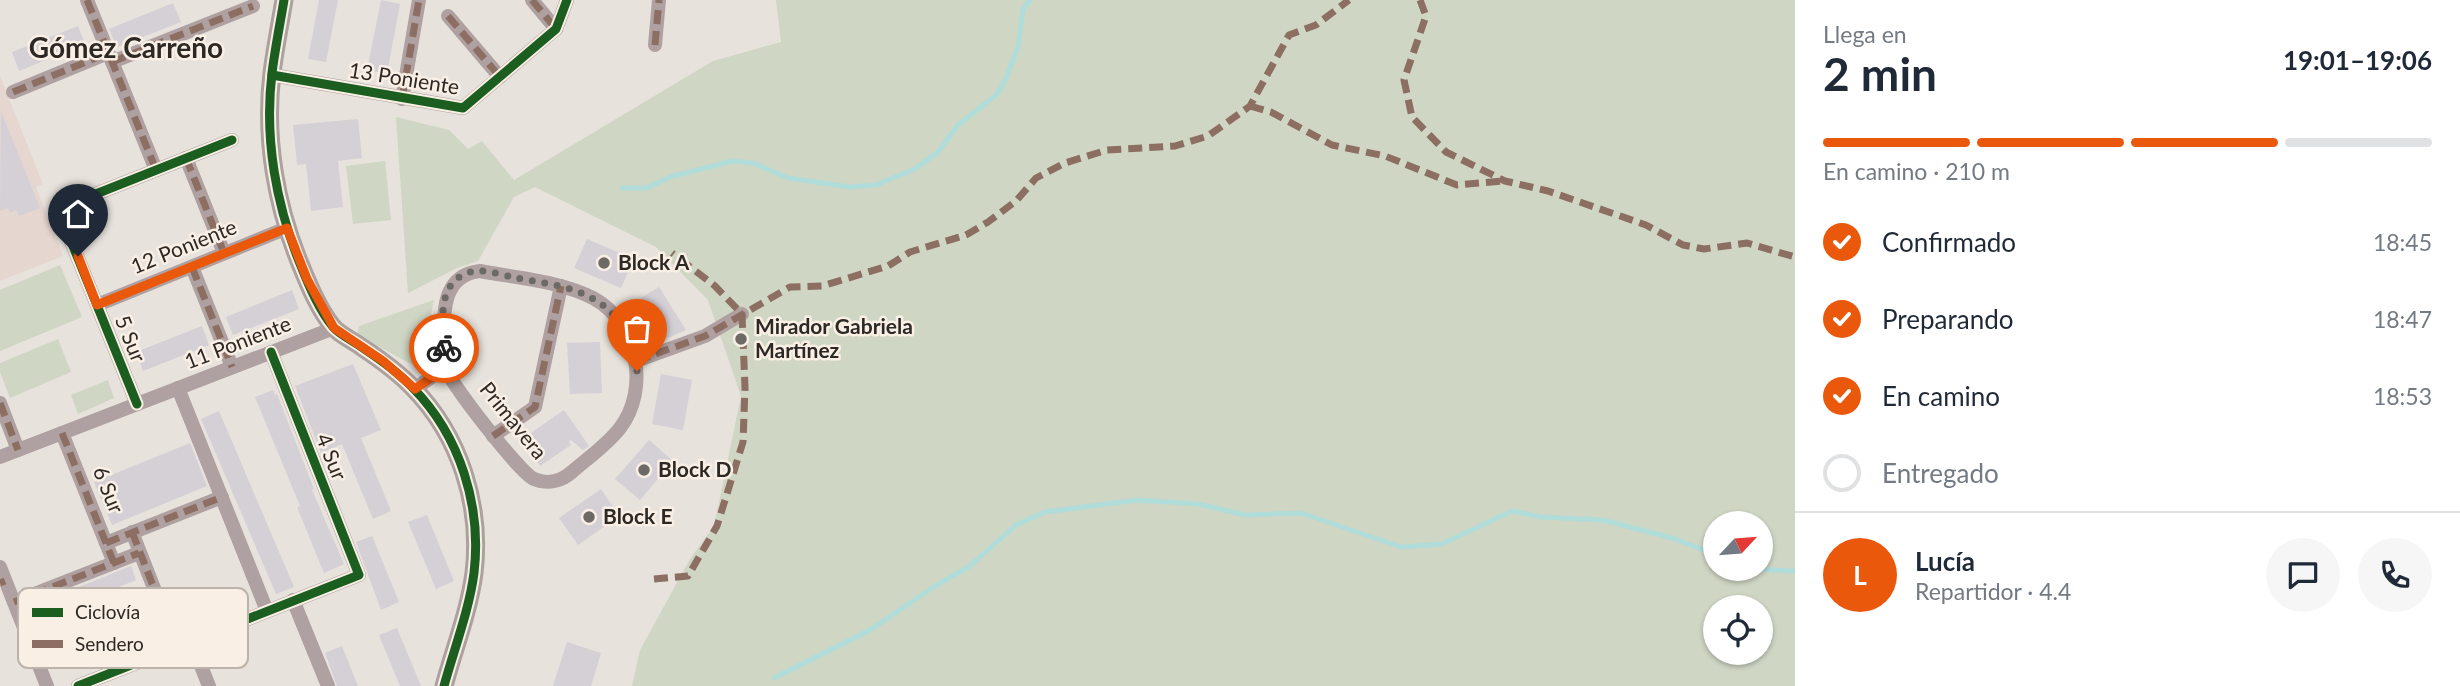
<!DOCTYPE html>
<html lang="es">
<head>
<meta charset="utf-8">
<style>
	:root { --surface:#fff; --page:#f6f6f7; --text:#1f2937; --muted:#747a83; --line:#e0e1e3; --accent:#ea580c }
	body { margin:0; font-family:Lato,sans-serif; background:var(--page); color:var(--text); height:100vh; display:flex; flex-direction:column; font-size:26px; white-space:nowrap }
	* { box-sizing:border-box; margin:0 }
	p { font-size:23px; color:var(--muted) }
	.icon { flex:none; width:38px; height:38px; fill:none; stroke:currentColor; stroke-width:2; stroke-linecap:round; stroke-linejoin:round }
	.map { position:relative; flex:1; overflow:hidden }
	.panel { display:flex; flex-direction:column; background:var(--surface); width:665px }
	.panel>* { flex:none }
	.needle { width:46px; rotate:64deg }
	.tools { position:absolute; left:1703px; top:511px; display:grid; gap:14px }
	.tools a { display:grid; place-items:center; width:70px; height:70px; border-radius:50%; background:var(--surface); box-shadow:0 2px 5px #0004; font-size:35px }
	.pin { position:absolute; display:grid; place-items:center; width:60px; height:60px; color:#fff; margin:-72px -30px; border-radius:50% 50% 50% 0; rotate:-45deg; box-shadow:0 0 7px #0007 }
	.pin .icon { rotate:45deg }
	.courier { position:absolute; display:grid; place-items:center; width:70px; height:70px; margin:-35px; border:5px solid #ea580c; border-radius:50%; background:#fff; color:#222; box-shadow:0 2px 9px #0007 }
	.head em { font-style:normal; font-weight:700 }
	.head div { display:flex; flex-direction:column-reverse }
	.head { display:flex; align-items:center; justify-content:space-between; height:119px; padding:0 28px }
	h1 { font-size:46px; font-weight:700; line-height:52px }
	.bar { display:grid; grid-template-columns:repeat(4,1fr); gap:10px 7px; align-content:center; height:84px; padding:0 28px }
	.bar i { height:9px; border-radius:5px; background:var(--line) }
	.bar .active { background:var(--accent) }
	.bar p { grid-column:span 4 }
	.line { display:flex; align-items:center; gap:18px; padding:0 28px; border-top:2px solid var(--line) }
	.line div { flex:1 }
	.round { display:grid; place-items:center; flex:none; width:74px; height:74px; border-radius:37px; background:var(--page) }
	ol { padding:0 28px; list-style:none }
	li { display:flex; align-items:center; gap:21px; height:77px }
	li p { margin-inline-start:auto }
	li .icon { padding:7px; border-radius:50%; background:var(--accent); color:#fff; stroke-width:4 }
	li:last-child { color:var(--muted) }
	li i { width:38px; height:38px; border:4px solid var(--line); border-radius:50% }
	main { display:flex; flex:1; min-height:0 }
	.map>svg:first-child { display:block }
	.education { fill:#e6d6d0 }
	.green { fill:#cfd6c4; fill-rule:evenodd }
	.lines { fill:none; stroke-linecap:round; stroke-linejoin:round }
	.stream { stroke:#b0dcd9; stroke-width:5 }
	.building { fill:#d5d0d6 }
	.street { stroke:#afa1a1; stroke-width:14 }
	.secondary { stroke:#ada1a0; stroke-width:19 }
	.quiet { stroke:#8d6e63; stroke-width:7; stroke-dasharray:14 7; stroke-linecap:butt }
	.cycleway-casing { stroke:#f9efe5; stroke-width:13 }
	.cycleway { stroke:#1b5e20; stroke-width:9 }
	.done { stroke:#6d6964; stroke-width:7; stroke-dasharray:0 12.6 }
	.route { stroke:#ea580c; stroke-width:9 }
	.poi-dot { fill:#6d6964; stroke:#f9efe5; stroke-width:2.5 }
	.labels { text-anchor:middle; stroke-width:5; stroke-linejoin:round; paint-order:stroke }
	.street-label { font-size:21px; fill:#2c2824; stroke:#f9efe5 }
	.poi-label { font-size:21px; font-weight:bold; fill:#2c2824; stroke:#f9efe5; text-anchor:start }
	.district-label { font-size:28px; font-weight:bold; fill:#2c2824; stroke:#f9efe5 }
	.key { fill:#f9efe5; stroke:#bcb3ab; stroke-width:2 }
	.key-label { font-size:19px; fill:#2c2824 }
</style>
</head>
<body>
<main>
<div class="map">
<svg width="1795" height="686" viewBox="0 0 1795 686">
	<rect width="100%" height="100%" fill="#e7e2dc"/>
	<polygon class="education" points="0,76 43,184 36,187 63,256 0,281"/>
	<g class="green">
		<path d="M776,0H1795V686H632L640,650L690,559L714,526L741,396L708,300L656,247L535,187L514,197L478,261L457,268L408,293L396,117L449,130L468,149L482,141L514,180L713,61L781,42ZM1715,523H1760V569H1715ZM1715,607H1760V653H1715Z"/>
		<polygon points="385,161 391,220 353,224 346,166"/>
		<polygon points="60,265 82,317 0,351 0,290"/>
		<polygon points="434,300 426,337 427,365 422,370 357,335 359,326"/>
		<polygon points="58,339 71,372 10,398 0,372 0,363"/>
		<polygon points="108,380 114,398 78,414 71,395"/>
	</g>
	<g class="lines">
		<g class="stream">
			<polyline points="622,188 647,188 670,177 733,161 753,163 788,178 850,187 876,185 915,169 938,152 958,125 996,95 1004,83 1018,47 1023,9 1030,0"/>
			<polyline points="1751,569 1795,571"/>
			<polyline points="774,678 870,630 935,586 970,566 1016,525 1045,512 1137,500 1198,504 1245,515 1301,513 1401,547 1442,544 1512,511 1541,517 1603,520 1672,538 1715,554"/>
		</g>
	</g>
	<g class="building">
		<polygon points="319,0 338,0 326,62 308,59"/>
		<polygon points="381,0 400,4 387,74 367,70"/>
		<polygon points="173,3 181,22 117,47 109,29"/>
		<polygon points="78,26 85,44 19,71 12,52"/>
		<polygon points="1,111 40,208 19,216 16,210 10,213 8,208 0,211"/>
		<polygon points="358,119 362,158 338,161 343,207 311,211 306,164 297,165 293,125"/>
		<polygon points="587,239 634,259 621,288 574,268"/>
		<polygon points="659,287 686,330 656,343 631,304"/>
		<polygon points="292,290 299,309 233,335 226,317"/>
		<polygon points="202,326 209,345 143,371 136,352"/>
		<polygon points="600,342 602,393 570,394 567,343"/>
		<polygon points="353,364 381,430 361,438 391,511 373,519 342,444 321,453 295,386"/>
		<polygon points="661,374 692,380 683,430 652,424"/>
		<polygon points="273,390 275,395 277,394 314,489 312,490 344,564 324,573 297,507 300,506 255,397"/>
		<polygon points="564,410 589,446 583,450 571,440 569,442 571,445 540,466 522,439"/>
		<polygon points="219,411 294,587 276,594 201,419"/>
		<polygon points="649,440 673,461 640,500 615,479"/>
		<polygon points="190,443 207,486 112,525 94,482"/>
		<polygon points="601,489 619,516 578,545 559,518"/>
		<polygon points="427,515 454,581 436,589 408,522"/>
		<polygon points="372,536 399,602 381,610 356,542"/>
		<polygon points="131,566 136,580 45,617 39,603"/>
		<polygon points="397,628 421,686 400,686 379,635"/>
		<polygon points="567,642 601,653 591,686 553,686"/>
		<polygon points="342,646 358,686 337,686 325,653"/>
	</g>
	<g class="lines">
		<g class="street">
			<polyline points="87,0 156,170"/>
			<polyline points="532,0 556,29"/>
			<polyline points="448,16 500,77"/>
			<polyline points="655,45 659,0"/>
			<polyline points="112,62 253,6"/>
			<polyline points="272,75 463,108 556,29 567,0"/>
			<polyline points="13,92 108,53"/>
			<polyline points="402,99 419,0"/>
			<polyline points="186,158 224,253"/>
			<polyline points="192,267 232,367"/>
			<path d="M480,271C517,278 560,281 593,298C638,322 650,389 620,428C608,444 588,458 573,471C562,481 548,485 534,479C520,473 450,383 445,367C443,360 444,349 444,341C443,311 443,275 480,271Z"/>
			<polyline points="97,305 287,228"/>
			<polyline points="636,361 705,336 742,314"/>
			<polyline points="178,388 267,611"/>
			<polyline points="415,389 445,367"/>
			<polyline points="0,403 18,450"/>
			<polyline points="137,404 58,209 232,140"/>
			<polyline points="62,433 114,563"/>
			<polyline points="493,436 535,407 561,286"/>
			<polyline points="0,457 334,328"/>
			<polyline points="132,532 177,647"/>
			<polyline points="106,543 222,497"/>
			<polyline points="0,567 47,686"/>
			<polyline points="293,600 328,686"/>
			<polyline points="14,602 139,553"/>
			<polyline points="191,641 209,686"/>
			<polyline points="78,686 359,575 271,352"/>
		</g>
		<path class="secondary" d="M284,0C280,24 275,49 272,73C264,138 276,206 301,266C309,286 319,310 333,327C340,335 354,341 363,348C381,360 398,372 413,388C460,436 482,506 474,573C469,611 454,649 444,686"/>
		<g class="quiet">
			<polyline points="87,0 156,170"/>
			<polyline points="532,0 556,29"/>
			<polyline points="1420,0 1426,16 1404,80 1412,117 1446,152 1505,181 1548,191 1646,225 1683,245 1704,249 1747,243 1795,257"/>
			<polyline points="448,16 500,77"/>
			<polyline points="655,45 659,0"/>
			<polyline points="112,62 253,6"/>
			<polyline points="13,92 108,53"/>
			<polyline points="402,99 419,0"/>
			<polyline points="1250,106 1271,112 1332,145 1385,156 1457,185 1503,181"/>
			<polyline points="186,158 224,253"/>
			<polyline points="192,267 232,367"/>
			<polyline points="97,305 287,228"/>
			<polyline points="636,361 705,336 790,287 822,286 888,266 910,252 966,235 988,222 1016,201 1036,178 1065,163 1107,150 1175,146 1208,136 1250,106 1289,35 1316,25 1349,0"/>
			<polyline points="0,403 18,450"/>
			<polyline points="62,433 114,563"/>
			<polyline points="493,436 535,407 561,286"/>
			<polyline points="132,532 177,647"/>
			<polyline points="106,543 222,497"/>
			<polyline points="654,579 688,576 717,526 743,442 745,388 742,314 715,286 672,253"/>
			<polyline points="0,583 5,581"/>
			<polyline points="14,602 139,553"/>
		</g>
		<g class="cycleway-casing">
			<g id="cycleway">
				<path d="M284,0C280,24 275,49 272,73C264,138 276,206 301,266C309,286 319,310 333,327C340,335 354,341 363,348C381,360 398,372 413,388C460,436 482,506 474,573C469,611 454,649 444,686"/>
				<polyline points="272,75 463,108 556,29 567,0"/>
				<polyline points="137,404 58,209 232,140"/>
				<polyline points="78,686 359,575 271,352"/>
			</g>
		</g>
		<use href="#cycleway" class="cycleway"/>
	</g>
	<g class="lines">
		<path class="done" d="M444,348C443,329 439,300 452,284C458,276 470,270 480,271C490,271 502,275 512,277C542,283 579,286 604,306C624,322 634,346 637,371"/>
		<polyline class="route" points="78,256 97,305 287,228 307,279 334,328 383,361 415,389 445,368 444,348"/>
	</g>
	<g class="poi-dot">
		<circle cx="604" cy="263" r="7"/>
		<circle cx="741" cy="339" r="7"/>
		<circle cx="644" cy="470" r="7"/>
		<circle cx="589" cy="517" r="7"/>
	</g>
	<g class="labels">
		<g class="street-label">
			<text transform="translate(404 79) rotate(9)" y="7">13 Poniente</text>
			<text transform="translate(184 247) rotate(-22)" y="7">12 Poniente</text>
			<text transform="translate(130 339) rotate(68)" y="7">5 Sur</text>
			<text transform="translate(238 343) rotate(-21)" y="7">11 Poniente</text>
			<text transform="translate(513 421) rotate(51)" y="7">Primavera</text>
			<text transform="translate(331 457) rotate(68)" y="7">4 Sur</text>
			<text transform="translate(108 490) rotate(68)" y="7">6 Sur</text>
		</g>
		<g class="poi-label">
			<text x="618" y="270">Block A</text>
			<text x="755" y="334">Mirador Gabriela<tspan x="755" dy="24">Martínez</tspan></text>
			<text x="658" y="477">Block D</text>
			<text x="603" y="524">Block E</text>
		</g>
		<g class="district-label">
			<text x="126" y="58">Gómez Carreño</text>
		</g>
	</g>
	<rect x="18" y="588" width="230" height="80" rx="10" class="key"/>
	<rect x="32" y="608" width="31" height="9" fill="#1b5e20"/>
	<rect x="32" y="640" width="31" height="8" fill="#8d6e63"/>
	<g class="key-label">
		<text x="75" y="619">Ciclovía</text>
		<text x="75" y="651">Sendero</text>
	</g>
</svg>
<div class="tools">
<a><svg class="needle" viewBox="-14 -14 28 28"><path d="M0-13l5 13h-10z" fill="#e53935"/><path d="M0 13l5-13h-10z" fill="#747a83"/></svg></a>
<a><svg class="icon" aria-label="locate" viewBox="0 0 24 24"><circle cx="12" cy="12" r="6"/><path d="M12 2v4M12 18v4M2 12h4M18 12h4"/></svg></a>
</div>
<div class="pin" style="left:637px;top:371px;background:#ea580c"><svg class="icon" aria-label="bag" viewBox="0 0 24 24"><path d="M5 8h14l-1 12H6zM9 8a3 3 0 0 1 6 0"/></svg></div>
<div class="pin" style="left:78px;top:256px;background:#1f2937"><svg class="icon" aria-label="home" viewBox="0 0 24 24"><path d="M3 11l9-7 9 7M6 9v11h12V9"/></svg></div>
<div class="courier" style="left:444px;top:348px"><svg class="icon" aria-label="bike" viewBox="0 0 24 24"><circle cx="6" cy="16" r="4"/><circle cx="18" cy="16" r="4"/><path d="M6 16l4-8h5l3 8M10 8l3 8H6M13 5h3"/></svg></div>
</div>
<section class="panel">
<div class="head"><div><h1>2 min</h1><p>Llega en</p></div><em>19:01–19:06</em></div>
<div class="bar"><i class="active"></i><i class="active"></i><i class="active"></i><i></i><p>En camino · 210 m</p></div>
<ol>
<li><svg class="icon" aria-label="check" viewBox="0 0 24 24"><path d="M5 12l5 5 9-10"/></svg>Confirmado<p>18:45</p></li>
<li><svg class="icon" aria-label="check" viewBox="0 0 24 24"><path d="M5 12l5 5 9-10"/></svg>Preparando<p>18:47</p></li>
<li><svg class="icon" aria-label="check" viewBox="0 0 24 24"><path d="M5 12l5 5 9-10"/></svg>En camino<p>18:53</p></li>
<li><i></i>Entregado</li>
</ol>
<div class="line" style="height:126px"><b class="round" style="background:var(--accent);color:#fff">L</b><div><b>Lucía</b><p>Repartidor · 4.4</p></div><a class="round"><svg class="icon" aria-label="chat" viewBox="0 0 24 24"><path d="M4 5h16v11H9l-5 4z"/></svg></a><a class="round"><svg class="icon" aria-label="phone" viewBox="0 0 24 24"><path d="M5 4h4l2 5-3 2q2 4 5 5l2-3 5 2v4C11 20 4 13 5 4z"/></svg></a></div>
</section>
</main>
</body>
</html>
